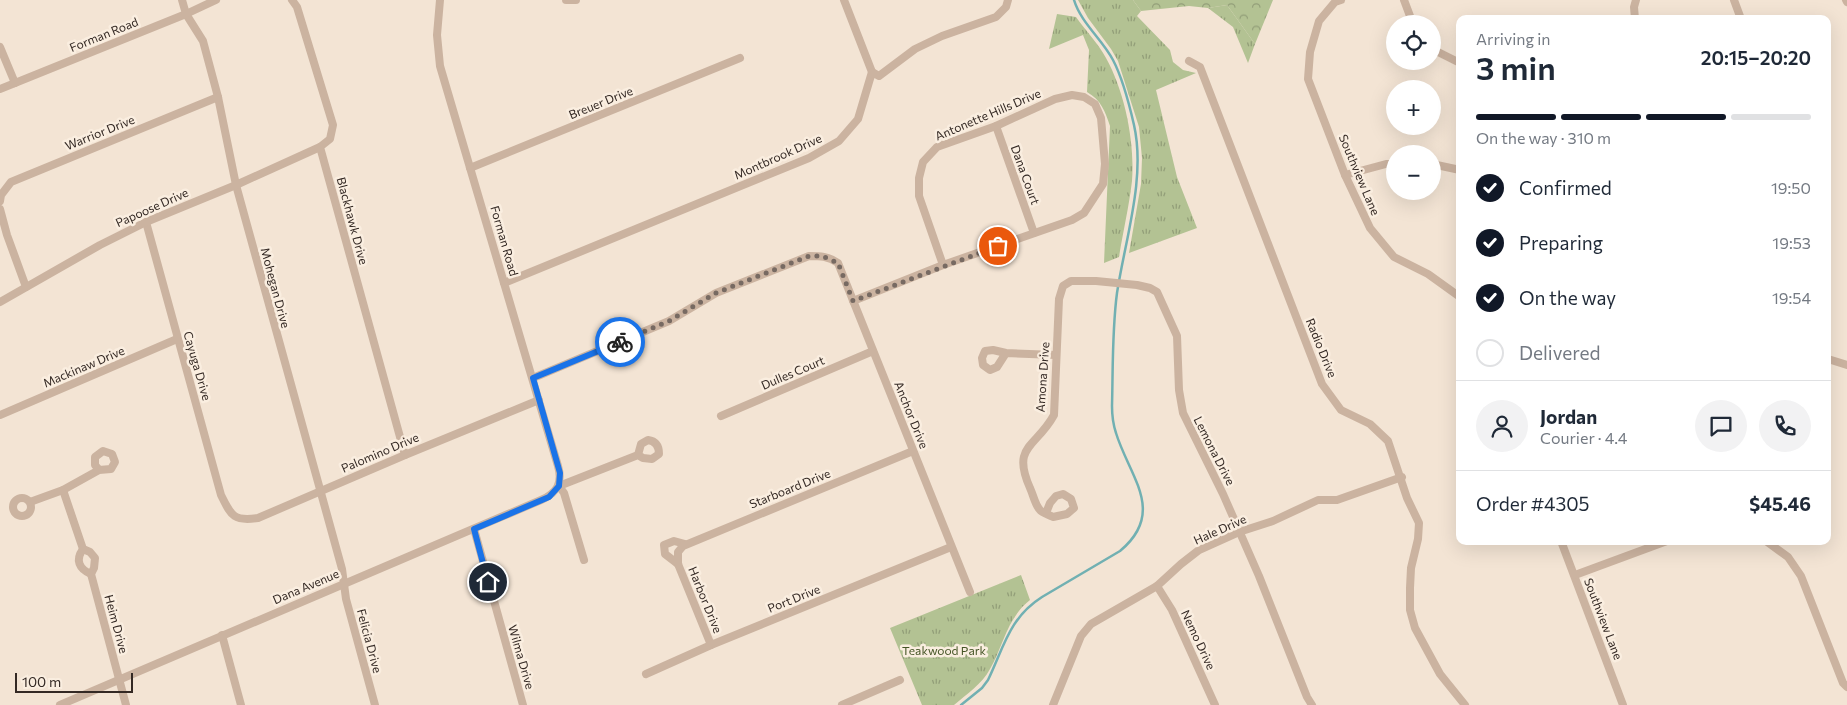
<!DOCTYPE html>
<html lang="en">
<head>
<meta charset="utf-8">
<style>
	:root { --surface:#fff; --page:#f2f2f3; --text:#1f2937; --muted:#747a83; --line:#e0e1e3; --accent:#111827 }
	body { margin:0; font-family:Commissioner,sans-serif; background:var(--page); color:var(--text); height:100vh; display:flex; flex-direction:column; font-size:19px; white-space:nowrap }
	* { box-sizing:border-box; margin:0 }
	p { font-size:16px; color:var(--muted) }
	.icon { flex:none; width:28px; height:28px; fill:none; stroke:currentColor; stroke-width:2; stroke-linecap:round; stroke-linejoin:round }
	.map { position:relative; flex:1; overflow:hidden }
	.details { position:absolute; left:1456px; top:15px; width:375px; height:530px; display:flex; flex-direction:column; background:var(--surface); border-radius:10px; box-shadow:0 5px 20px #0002 }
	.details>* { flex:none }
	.fabs { position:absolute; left:1386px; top:15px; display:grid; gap:10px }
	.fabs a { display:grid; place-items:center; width:55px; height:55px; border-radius:50%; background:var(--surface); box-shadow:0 5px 20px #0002; font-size:25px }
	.scale { position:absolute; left:15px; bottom:12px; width:118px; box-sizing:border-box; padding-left:5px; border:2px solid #342924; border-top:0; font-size:14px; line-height:18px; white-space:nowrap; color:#342924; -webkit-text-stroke:4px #faeee0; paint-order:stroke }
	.pin { position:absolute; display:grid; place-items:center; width:42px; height:42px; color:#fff; margin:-21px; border:2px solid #fff; border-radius:50%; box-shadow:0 1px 5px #0007 }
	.courier { position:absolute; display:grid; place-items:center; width:50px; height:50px; margin:-25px; border:4px solid #1a73e8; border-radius:50%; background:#fff; color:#222; box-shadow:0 1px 6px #0007 }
	.summary em { font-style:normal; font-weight:600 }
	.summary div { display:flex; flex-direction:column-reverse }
	.summary { display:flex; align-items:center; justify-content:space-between; height:85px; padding:0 20px }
	h1 { font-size:32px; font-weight:600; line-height:38px }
	.bar { display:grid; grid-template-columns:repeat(4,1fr); gap:8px 5px; align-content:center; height:60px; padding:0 20px }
	.bar i { height:6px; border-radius:4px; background:var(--line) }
	.bar .on { background:var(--accent) }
	.bar p { grid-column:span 4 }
	.line { display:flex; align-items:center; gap:12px; padding:0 20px; border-top:1px solid var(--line) }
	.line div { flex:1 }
	.round { display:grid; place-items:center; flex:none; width:52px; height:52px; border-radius:26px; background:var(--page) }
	ol { padding:0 20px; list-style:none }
	li { display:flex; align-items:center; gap:15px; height:55px }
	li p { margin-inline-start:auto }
	li .icon { padding:5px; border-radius:50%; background:var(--accent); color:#fff; stroke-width:4 }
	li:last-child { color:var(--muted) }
	li i { width:28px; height:28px; border:2px solid var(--line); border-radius:50% }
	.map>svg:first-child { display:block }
	.grass { fill:url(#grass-tufts) }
	.forest { fill:url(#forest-crowns) }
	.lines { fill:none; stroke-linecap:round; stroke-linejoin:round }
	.stream { stroke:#71b0b2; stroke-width:2.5 }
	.minor { stroke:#cbb3a0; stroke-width:8 }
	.done { stroke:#776a62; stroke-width:5; stroke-dasharray:0 9 }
	.route { stroke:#1a73e8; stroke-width:6 }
	.labels { text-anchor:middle; stroke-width:5; stroke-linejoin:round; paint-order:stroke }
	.street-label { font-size:12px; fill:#342924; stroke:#faeee0 }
	.park-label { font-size:12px; fill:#445425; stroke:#faeee0 }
</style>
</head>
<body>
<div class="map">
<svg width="1847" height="705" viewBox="0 0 1847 705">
	<defs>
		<pattern id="grass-tufts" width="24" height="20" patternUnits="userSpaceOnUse" patternTransform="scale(1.25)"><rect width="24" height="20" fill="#b3c293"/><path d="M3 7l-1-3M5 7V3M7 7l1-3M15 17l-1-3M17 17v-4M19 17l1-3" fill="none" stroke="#929e78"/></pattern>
		<pattern id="forest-crowns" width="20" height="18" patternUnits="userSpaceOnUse" patternTransform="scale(1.25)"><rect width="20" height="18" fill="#b3c293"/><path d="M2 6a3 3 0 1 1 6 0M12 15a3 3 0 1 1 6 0" fill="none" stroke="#929e78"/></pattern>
	</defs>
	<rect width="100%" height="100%" fill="#f3e4d4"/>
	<g class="grass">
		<polygon points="1078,0 1133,0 1141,11 1137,16 1170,50 1173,62 1183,70 1196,73 1156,90 1177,177 1197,228 1129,253 1141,184 1142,158 1139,127 1118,61 1111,49 1088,18"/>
		<polygon points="1227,5 1255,44 1248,63 1233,27 1208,8"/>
		<path d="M1057,14L1076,17C1086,31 1098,43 1106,58C1125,92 1135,143 1132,181C1129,207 1123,232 1119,257L1104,263L1110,126C1105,111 1101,100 1087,92L1089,50L1083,35L1049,49Z"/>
		<path d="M1021,575L1030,600C1007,618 1004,644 990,669C982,684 967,694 954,705H922L890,628Z"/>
	</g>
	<polygon class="forest" points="1133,0 1273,0 1255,44 1227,5 1208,8 1189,6 1141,11"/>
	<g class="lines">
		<path class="stream" d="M961,705L982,688L988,680C1004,647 1009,618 1042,597L1120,551C1167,512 1129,476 1116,433C1113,424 1112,416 1112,406C1113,369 1112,330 1117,293C1125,240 1146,178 1134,125C1129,103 1123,79 1113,60C1102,39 1081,23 1074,0"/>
		<g class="minor">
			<polyline points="182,0 186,14 203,41 218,97 236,185 342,569 346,599 375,705"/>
			<polyline points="292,0 297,7 333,125 330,139 320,147 405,455"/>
			<polyline points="566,0 576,0"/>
			<polyline points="844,0 872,72"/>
			<polyline points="1341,0 1335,2 1319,21 1310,52 1308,79 1345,175 1370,228 1394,257 1428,274 1460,297"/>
			<polyline points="1404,0 1413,24"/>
			<polyline points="1734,0 1741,19"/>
			<polyline points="1846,0 1847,2"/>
			<polyline points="1635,19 1634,7 1636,0"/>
			<polyline points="0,47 15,83"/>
			<polyline points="1432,49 1460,63"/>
			<polyline points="1189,61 1200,67 1322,384 1341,410 1370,424 1388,441 1407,498 1419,523 1418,539 1411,568 1410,588 1410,610 1415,628 1440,674 1465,705"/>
			<polyline points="0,89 186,14 216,0"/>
			<polyline points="996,126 1034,233"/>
			<polyline points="1432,164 1460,170"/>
			<polyline points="470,168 740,58"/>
			<polyline points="1345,175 1386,164 1395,164"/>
			<polyline points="0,201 1,195 11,182 218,97"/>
			<polyline points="0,209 7,235 26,287"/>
			<path d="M146,222L221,495C231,515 233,522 258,518L405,455L539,400"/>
			<polyline points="504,283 809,158 839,141 858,119 872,72 879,76 915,49 942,36 996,17 1006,7 1008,0"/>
			<polyline points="853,301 943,265 1072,220 1084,213 1103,184 1105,164 1101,118 1095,104 1084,97 1072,95 1055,99 996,126 937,147 923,162 919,178 919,196 943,265"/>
			<polyline points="0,302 100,245 146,222 236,185 320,147"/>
			<polyline points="1006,353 997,367 990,370 983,365 982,358 985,351 993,350 1006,353 1056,355"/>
			<polyline points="1828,359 1847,365"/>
			<path d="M533,378L669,321L716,293L809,256C820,256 828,256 838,263L970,592"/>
			<polyline points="0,415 177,339"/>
			<polyline points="721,416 873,351"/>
			<path d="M559,486L638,455L643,458L652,459L659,454C659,446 656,441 648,440L641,444L638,455"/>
			<polyline points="559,486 564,493 584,560"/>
			<polyline points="63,490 83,549 90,552 95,558 94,568 91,574 126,705"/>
			<circle cx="22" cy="507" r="9"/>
			<polyline points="30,502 63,490 99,470 111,469 115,462 112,454 103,451 95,457 95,465 99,470"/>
			<path d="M1046,513L1050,503L1056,496L1063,494L1071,499L1074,508L1067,514L1053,517C1050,515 1042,513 1040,510C1035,505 1033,494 1030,488C1011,445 1036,448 1054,415L1059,299L1063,286L1071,281H1096L1137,285L1150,288L1157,292L1177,336L1179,390L1183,413L1223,494L1259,576L1307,697L1312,705"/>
			<polyline points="474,529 523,705"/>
			<polyline points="1561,541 1623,705"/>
			<polyline points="1766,541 1788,557 1801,576 1843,683 1847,687"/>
			<path d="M83,549C75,560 79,569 91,574"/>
			<polyline points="678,564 665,554 664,545 674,541 685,544"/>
			<polyline points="1575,575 1667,541"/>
			<polyline points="1157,586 1172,610 1215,705"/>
			<polyline points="222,635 241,705"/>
			<polyline points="711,645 678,564 678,552 683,546 913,451"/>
			<polyline points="646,674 711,645 951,547"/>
			<path d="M60,705L541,500C557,493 563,483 558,466L440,66L437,35L440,0"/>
			<polyline points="842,705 900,680"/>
			<polyline points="1053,705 1081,636 1091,624 1157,586 1181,564 1199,550 1239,532 1273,521 1318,500 1337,500 1402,477"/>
		</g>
	</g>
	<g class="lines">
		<polyline class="done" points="620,342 669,321 716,293 809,256 822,256 838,263 853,301 998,246"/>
		<polyline class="route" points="488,582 474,529 549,497 559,486 560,473 533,378 620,342"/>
	</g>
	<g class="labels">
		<g class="street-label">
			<text transform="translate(104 35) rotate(-22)" y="4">Forman Road</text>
			<text transform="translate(601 103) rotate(-22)" y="4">Breuer Drive</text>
			<text transform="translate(988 115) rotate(-23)" y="4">Antonette Hills Drive</text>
			<text transform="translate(100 133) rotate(-22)" y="4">Warrior Drive</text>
			<text transform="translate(778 157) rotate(-24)" y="4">Montbrook Drive</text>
			<text transform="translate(1025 175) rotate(70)" y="4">Dana Court</text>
			<text transform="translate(1359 175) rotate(67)" y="4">Southview Lane</text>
			<text transform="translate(152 208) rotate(-24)" y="4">Papoose Drive</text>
			<text transform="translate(352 221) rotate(75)" y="4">Blackhawk Drive</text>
			<text transform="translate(504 241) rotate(74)" y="4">Forman Road</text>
			<text transform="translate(275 288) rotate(75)" y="4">Mohegan Drive</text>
			<text transform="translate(1321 348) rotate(68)" y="4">Radio Drive</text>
			<text transform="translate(197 366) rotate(74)" y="4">Cayuga Drive</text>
			<text transform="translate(84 367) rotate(-23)" y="4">Mackinaw Drive</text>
			<text transform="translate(793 373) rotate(-23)" y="4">Dulles Court</text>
			<text transform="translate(1043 377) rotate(-86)" y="4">Amona Drive</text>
			<text transform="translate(911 415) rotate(68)" y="4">Anchor Drive</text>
			<text transform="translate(1214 451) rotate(63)" y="4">Lemona Drive</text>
			<text transform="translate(380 453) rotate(-23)" y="4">Palomino Drive</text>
			<text transform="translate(790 489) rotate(-22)" y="4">Starboard Drive</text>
			<text transform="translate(1220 530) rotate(-24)" y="4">Hale Drive</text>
			<text transform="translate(306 587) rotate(-23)" y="4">Dana Avenue</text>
			<text transform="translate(794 599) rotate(-22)" y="4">Port Drive</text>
			<text transform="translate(705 600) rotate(68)" y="4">Harbor Drive</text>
			<text transform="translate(1603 619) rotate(69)" y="4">Southview Lane</text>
			<text transform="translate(116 624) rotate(75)" y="4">Heim Drive</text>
			<text transform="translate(1198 640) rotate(65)" y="4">Nemo Drive</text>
			<text transform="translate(369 641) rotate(75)" y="4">Felicia Drive</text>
			<text transform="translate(521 657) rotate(74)" y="4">Wilma Drive</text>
		</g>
		<g class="park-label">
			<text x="944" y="655">Teakwood Park</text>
		</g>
	</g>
</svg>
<div class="fabs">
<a><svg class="icon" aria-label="locate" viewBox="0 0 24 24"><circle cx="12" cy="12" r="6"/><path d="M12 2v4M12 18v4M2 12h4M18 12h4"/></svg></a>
<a>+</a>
<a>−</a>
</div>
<div class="scale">100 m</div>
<div class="pin" style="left:998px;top:246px;background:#ea580c"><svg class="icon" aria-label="bag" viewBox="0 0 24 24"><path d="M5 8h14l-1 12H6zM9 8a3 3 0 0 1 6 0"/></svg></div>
<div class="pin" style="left:488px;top:582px;background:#1f2937"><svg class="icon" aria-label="home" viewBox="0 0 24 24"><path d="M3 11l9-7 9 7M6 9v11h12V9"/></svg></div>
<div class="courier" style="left:620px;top:342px"><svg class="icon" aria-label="bike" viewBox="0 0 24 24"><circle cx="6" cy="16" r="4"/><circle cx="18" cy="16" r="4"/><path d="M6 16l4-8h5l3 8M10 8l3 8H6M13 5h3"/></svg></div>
<section class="details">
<div class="summary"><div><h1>3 min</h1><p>Arriving in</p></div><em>20:15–20:20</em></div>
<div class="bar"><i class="on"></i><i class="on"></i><i class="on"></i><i></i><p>On the way · 310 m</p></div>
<ol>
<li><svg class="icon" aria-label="check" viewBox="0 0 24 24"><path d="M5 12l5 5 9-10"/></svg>Confirmed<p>19:50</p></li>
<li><svg class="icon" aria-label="check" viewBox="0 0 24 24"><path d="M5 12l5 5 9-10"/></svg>Preparing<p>19:53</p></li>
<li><svg class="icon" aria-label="check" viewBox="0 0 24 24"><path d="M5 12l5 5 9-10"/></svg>On the way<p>19:54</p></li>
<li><i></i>Delivered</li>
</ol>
<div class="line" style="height:90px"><a class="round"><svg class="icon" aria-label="person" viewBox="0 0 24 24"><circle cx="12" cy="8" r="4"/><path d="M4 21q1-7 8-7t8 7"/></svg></a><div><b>Jordan</b><p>Courier · 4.4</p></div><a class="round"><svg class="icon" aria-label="chat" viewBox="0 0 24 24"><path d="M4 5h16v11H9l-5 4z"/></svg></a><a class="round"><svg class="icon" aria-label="phone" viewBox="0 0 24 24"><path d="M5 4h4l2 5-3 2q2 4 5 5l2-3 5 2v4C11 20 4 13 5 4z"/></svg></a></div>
<div class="line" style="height:65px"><div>Order #4305</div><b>$45.46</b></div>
</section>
</div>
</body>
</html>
